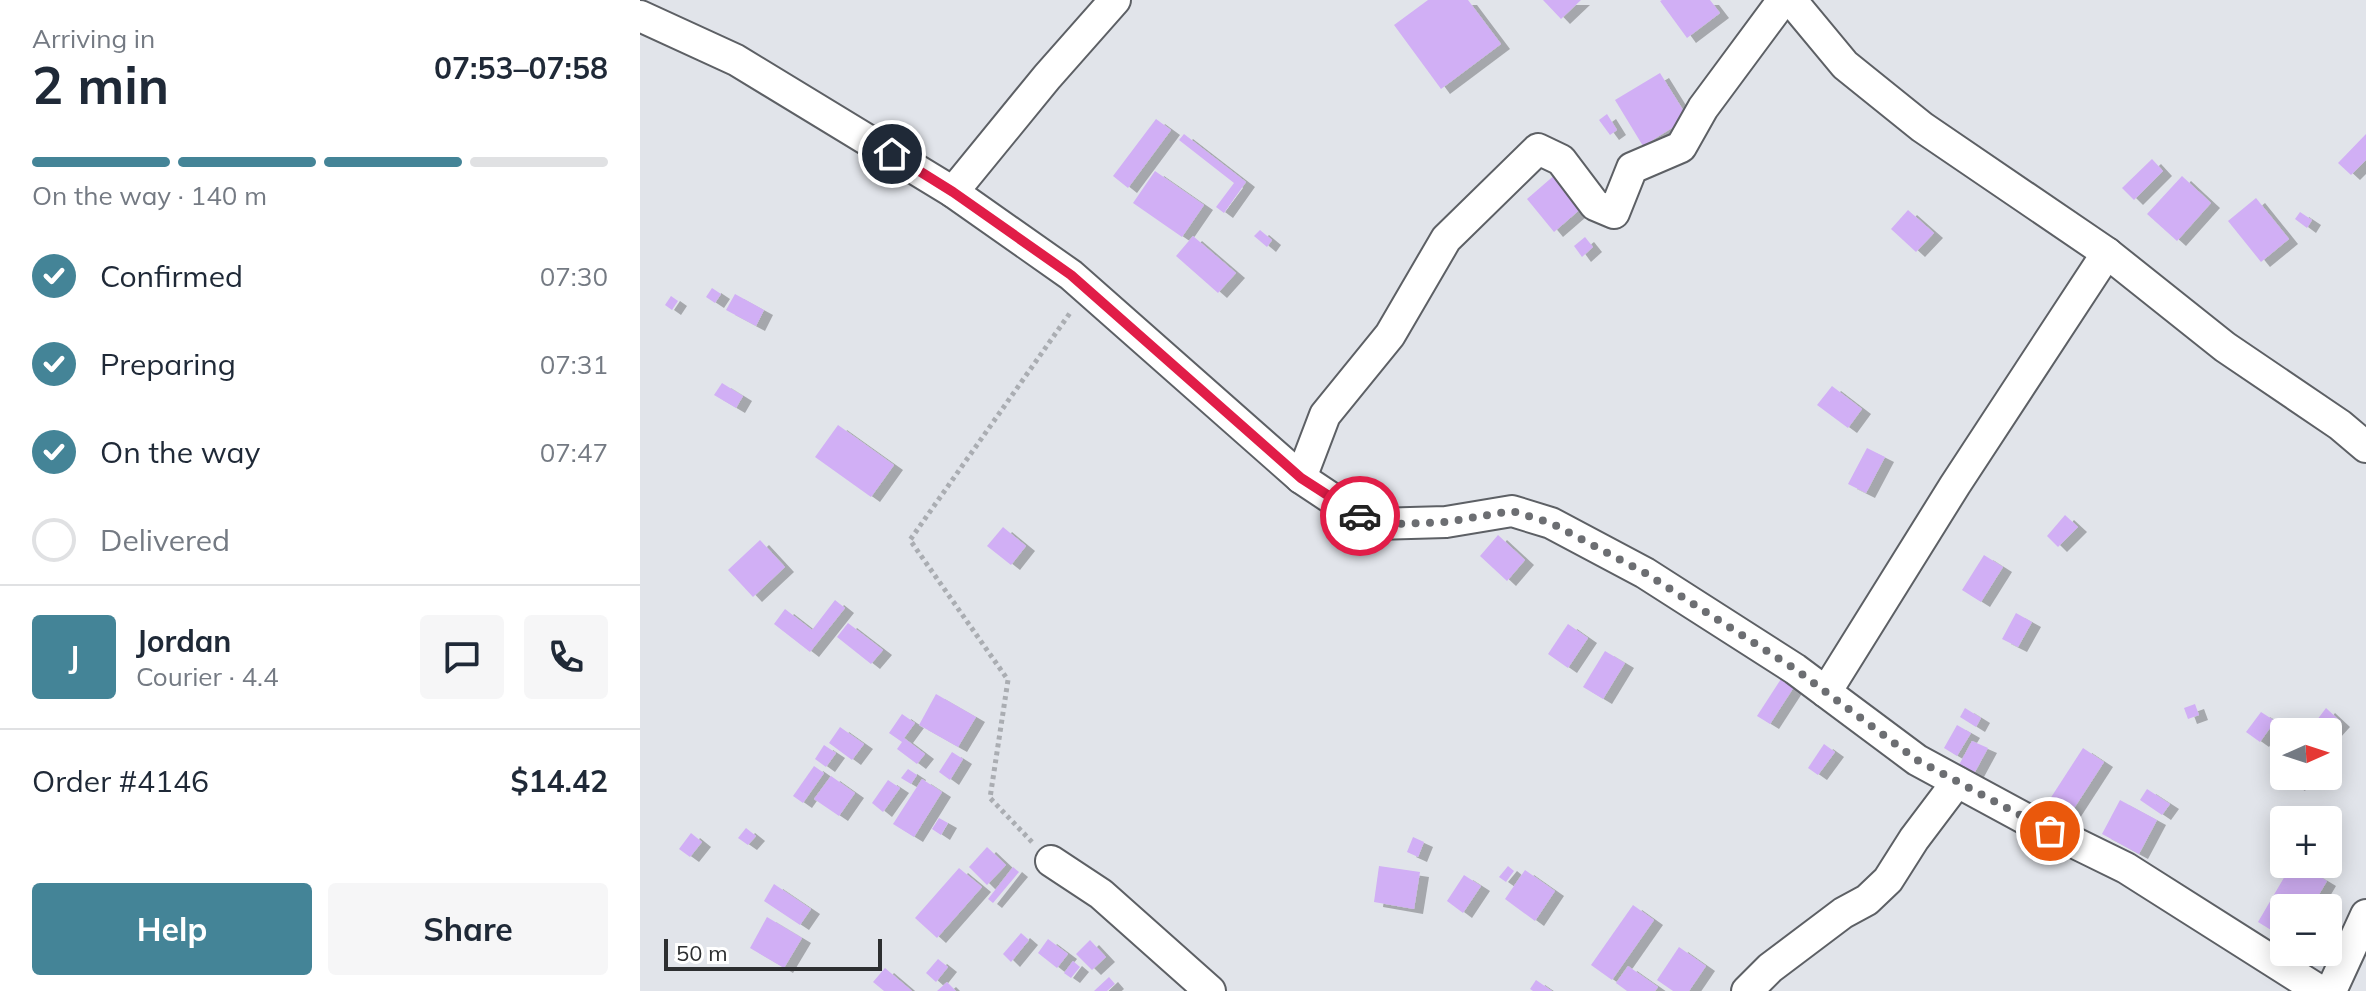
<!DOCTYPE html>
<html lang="en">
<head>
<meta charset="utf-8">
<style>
	:root { --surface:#fff; --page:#f6f6f7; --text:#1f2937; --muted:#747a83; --line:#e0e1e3; --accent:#448497 }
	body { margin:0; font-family:Mulish,sans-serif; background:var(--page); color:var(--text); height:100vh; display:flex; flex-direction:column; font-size:30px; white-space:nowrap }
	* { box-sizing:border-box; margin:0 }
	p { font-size:26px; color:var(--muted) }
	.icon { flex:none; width:44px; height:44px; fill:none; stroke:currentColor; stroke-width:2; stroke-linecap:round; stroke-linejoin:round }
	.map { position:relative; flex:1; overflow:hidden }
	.sheet { display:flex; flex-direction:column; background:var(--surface); width:640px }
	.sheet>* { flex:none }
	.needle { width:52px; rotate:87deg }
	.buttons { position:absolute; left:1630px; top:718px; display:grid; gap:16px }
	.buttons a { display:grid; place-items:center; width:72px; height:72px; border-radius:8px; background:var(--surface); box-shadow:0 4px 20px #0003; font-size:40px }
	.scale { position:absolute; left:24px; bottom:20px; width:218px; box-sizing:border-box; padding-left:8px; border:4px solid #2d2f31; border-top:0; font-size:22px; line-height:28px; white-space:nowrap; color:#2d2f31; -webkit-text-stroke:6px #fff; paint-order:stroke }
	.pin { position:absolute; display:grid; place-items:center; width:68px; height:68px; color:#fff; margin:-34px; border:4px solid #fff; border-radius:50%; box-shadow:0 2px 8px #0007 }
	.courier { position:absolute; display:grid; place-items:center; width:80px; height:80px; margin:-40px; border:6px solid #e11d48; border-radius:50%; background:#fff; color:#222; box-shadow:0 2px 10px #0007 }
	.overview em { font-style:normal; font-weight:700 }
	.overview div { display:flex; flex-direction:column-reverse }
	.overview { display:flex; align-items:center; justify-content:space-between; height:136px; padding:0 32px }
	h1 { font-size:52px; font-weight:700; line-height:60px }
	.bar { display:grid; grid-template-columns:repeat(4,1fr); gap:12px 8px; align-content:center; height:96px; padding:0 32px }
	.bar i { height:10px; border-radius:6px; background:var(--line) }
	.bar .current { background:var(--accent) }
	.bar p { grid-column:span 4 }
	.line { display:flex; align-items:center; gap:20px; padding:0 32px; border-top:2px solid var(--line) }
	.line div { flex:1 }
	.round { display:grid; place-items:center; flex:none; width:84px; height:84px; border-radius:8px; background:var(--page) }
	ol { padding:0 32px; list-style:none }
	li { display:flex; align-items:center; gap:24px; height:88px }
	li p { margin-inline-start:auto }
	li .icon { padding:8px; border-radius:50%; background:var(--accent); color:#fff; stroke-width:4 }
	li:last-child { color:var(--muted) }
	li i { width:44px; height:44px; border:4px solid var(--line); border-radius:50% }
	.primary-button { display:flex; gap:16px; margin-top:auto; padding:16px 32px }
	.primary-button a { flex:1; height:92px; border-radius:8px; background:var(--accent); color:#fff; font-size:32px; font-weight:700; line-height:92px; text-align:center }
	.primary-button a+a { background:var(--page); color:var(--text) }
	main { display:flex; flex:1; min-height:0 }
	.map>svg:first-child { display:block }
	.building { fill:#d1aff5; filter:url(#shadow) }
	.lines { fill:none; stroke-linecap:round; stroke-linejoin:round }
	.minor-casing { stroke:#5d6065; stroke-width:34 }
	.path { stroke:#aaadb2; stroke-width:5; stroke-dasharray:4 4; stroke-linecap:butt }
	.minor { stroke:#fff; stroke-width:30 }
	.done { stroke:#6c6e72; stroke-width:8; stroke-dasharray:0 14.4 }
	.route { stroke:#e11d48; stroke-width:10 }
</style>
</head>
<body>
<main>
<section class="sheet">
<div class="overview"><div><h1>2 min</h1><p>Arriving in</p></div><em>07:53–07:58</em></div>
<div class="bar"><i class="current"></i><i class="current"></i><i class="current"></i><i></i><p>On the way · 140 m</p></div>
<ol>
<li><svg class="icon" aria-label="check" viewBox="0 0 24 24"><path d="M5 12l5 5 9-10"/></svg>Confirmed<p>07:30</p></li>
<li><svg class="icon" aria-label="check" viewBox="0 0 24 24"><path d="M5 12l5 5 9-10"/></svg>Preparing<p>07:31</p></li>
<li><svg class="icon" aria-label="check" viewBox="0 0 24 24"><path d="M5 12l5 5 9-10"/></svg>On the way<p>07:47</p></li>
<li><i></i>Delivered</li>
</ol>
<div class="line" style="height:144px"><b class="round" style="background:var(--accent);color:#fff">J</b><div><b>Jordan</b><p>Courier · 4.4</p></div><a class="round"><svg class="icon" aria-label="chat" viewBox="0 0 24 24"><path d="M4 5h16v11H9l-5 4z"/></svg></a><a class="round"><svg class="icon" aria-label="phone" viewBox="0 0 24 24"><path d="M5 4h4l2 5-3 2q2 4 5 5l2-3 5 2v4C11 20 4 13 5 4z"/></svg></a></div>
<div class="line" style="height:104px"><div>Order #4146</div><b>$14.42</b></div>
<div class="primary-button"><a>Help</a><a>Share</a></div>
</section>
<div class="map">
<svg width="1726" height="991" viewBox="0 0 1726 991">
	<defs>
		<filter id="shadow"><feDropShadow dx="9" dy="5" stdDeviation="0" flood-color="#0004"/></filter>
	</defs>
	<rect width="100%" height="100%" fill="#e1e4ea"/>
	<g class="building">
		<polygon points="788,0 828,0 861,44 801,89 754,25"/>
		<polygon points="903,0 941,0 921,19"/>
		<polygon points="1022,0 1070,0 1080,13 1047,38 1020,1"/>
		<polygon points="1020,73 1048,118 1003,146 975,100"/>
		<polygon points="967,114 977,130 970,135 959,120"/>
		<polygon points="516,119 531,130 488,188 473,176"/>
		<polygon points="544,134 606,182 584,213 576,207 594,183 539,140"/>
		<polygon points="1726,134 1726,160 1711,175 1698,163"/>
		<polygon points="1512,159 1523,171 1494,200 1482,188"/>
		<polygon points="515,171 564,205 542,237 493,203"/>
		<polygon points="917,173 944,206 914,232 887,199"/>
		<polygon points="1542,176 1571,203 1537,241 1507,214"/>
		<polygon points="1616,198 1649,239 1621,262 1588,221"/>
		<polygon points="1268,210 1294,233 1276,252 1251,229"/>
		<polygon points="1660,212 1672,220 1667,228 1655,219"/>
		<polygon points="620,230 632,240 627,247 614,236"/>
		<polygon points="553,236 596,273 578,293 536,256"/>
		<polygon points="945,237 953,247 942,257 934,246"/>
		<polygon points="72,288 81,294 75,303 66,297"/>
		<polygon points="95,294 124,310 116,326 86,310"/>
		<polygon points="31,296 38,301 32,310 25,305"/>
		<polygon points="82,383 103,396 96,408 74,395"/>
		<polygon points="1192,386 1222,409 1208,428 1177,405"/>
		<polygon points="198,425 254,465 231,497 175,457"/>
		<polygon points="1227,448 1245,457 1226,493 1208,484"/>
		<polygon points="1425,515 1438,527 1418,547 1407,536"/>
		<polygon points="363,527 386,546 371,565 347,546"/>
		<polygon points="858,535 885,560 867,581 840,556"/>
		<polygon points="120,540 145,567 113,597 88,570"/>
		<polygon points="1344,555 1363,567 1341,602 1322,590"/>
		<polygon points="195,600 205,608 170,652 134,624 145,609 172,630"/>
		<polygon points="1376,613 1392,622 1378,647 1362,639"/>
		<polygon points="208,623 243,650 231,664 197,637"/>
		<polygon points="928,624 948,638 928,668 908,654"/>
		<polygon points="965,651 985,663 963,699 943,687"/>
		<polygon points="1141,679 1154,687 1130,724 1117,716"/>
		<polygon points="296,694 336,717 318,747 279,725"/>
		<polygon points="1555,704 1559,715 1548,719 1544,708"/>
		<polygon points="1325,708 1341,718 1336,727 1320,717"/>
		<polygon points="1686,708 1701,722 1691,733 1677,720"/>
		<polygon points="1621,712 1635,721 1620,742 1606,732"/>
		<polygon points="262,714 275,723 264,738 285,754 277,764 257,749 262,742 249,733"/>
		<polygon points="1317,725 1331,733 1317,756 1304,748"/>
		<polygon points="200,727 224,744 212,760 189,743"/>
		<polygon points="1332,741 1348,748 1329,783 1314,774"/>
		<polygon points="1184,744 1195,752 1178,775 1168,768"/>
		<polygon points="184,745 196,753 186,767 175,759"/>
		<polygon points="1443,748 1464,762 1431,813 1410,799"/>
		<polygon points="312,752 323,759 310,780 299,772"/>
		<polygon points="1644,762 1644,776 1662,776 1656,786 1637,774"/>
		<polygon points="174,766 184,773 163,803 153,796"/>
		<polygon points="268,769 277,775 271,784 261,778"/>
		<polygon points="191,776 215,793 199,816 174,799"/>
		<polygon points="282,779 302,792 274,837 253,824"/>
		<polygon points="248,780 260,788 243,812 232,803"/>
		<polygon points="1507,789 1530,804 1522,815 1500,800"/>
		<polygon points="1480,800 1517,820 1499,854 1462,834"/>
		<polygon points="299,818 308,823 301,835 292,829"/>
		<polygon points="106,828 116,836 108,845 98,838"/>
		<polygon points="51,833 62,842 50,857 39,849"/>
		<polygon points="773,837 784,842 778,857 767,852"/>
		<polygon points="347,847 366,865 347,885 329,867"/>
		<polygon points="1652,864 1659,864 1687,881 1671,908 1644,908 1644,938 1618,922"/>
		<polygon points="739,866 780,872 774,909 734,902"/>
		<polygon points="868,866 874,871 866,882 859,877"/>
		<polygon points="373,867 379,872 353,903 348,899"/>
		<polygon points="319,868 342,887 297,938 275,918"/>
		<polygon points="885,870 915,891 895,921 865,899"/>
		<polygon points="824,875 841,886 823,913 807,901"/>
		<polygon points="134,884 171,909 160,925 124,901"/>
		<polygon points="993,905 1014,920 972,980 951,965"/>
		<polygon points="127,917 162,938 144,968 110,948"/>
		<polygon points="381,933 389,940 371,962 363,954"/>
		<polygon points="408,939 428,954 417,968 398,953"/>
		<polygon points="450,940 466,957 452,970 436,954"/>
		<polygon points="1039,947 1066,966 1049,991 1033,991 1017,980"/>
		<polygon points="298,959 308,967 296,982 286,973"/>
		<polygon points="433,961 440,967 431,978 424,973"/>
		<polygon points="988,966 1018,987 1015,991 987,991 976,983"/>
		<polygon points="245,968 272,991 244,991 233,982"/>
		<polygon points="469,977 475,984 467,991 454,991"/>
		<polygon points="896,980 912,991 893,991 890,989"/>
		<polygon points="307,982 316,991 297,991"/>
	</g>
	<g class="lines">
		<g class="minor-casing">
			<g id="minor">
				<polyline points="1151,0 1205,65 1282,127 1467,253 1585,347 1700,425 1726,447"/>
				<polyline points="0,16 96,60 313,192 431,275 661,478 709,510 735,524 806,522 872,511 911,523 1005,573 1155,669 1277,760 1384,818 1486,868 1680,991"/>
				<polyline points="313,192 407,77 475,0"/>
				<polyline points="661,478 685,415 750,335 806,239 898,149 921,160 955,205 974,213 992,168 1041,147 1063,108 1143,0"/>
				<polyline points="1186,692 1315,485 1467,253"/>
				<polyline points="411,861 461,894 570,991"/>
				<polyline points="1107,991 1130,968 1203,913 1227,900 1248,880 1274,839 1317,782"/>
				<polyline points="1691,991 1726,915"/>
			</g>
		</g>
		<polyline class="path" points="392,842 350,798 368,680 270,540 430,313"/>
		<use href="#minor" class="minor"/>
	</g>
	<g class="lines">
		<polyline class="done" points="720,516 735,524 758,524 806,522 872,511 911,523 1005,573 1155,669 1277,760 1410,831"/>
		<polyline class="route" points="252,154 313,192 431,275 661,478 720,516"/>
	</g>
</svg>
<div class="buttons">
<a><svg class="needle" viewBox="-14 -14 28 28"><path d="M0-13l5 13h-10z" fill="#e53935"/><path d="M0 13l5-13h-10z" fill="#747a83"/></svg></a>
<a>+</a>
<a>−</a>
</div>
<div class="scale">50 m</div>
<div class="pin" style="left:1410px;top:831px;background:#ea580c"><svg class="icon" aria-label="bag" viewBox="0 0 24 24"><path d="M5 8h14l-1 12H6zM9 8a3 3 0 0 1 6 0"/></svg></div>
<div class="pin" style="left:252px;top:154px;background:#1f2937"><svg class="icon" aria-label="home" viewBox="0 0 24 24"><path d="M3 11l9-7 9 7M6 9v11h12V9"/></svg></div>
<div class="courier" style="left:720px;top:516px"><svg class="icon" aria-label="car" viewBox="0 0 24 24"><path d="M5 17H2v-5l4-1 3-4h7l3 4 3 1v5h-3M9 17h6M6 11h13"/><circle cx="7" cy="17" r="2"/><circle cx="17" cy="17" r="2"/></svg></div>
</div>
</main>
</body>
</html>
